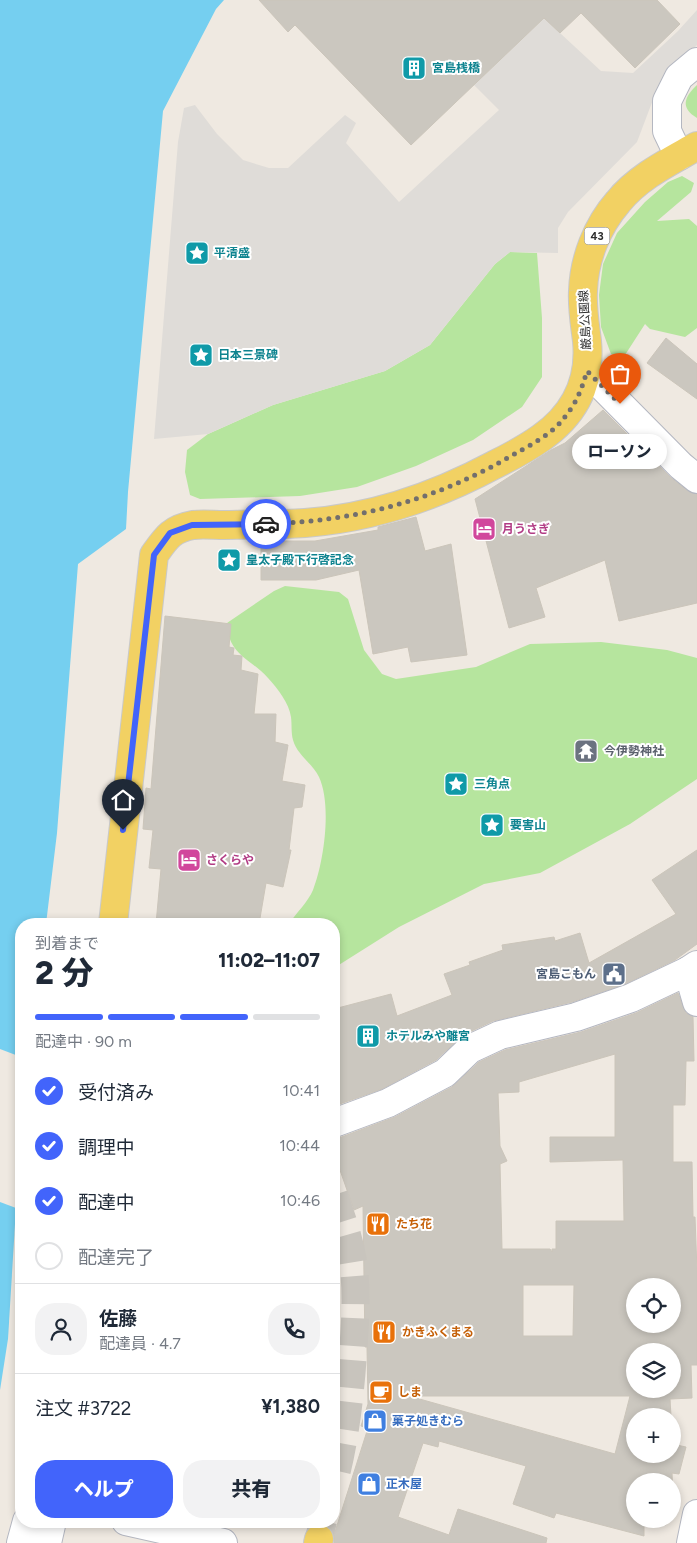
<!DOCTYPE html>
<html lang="ja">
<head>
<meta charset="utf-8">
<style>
	:root { --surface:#fff; --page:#f2f2f3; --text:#1f2937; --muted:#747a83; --line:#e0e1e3; --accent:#4264fb }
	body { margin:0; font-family:Figtree,"Noto Sans JP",sans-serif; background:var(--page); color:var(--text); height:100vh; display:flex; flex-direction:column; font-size:19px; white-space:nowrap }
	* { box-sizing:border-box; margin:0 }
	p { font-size:16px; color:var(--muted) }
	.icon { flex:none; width:28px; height:28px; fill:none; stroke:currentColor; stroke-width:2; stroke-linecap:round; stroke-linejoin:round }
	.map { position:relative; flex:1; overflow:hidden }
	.drawer { position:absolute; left:15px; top:918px; width:325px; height:610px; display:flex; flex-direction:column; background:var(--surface); border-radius:20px; box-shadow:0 2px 8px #0003 }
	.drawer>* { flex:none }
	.buttons { position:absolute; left:626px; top:1278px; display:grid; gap:10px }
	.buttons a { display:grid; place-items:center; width:55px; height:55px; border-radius:50%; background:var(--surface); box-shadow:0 2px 8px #0003; font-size:25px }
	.pin { position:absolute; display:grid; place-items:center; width:42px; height:42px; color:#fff; margin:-51px -21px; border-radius:50% 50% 50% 0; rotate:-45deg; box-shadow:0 0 5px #0007 }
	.pin .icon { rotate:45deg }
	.courier { position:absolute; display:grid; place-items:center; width:50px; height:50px; margin:-25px; border:4px solid #4264fb; border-radius:50%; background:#fff; color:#222; box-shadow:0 1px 6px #0007 }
	.bubble { position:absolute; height:35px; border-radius:18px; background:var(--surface); box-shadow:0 2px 8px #0003; font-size:16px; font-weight:800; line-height:35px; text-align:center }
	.headline em { font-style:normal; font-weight:800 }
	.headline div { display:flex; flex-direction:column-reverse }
	.headline { display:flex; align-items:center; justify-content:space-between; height:85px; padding:0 20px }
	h1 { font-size:32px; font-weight:800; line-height:38px }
	.bar { display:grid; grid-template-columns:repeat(4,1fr); gap:8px 5px; align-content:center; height:60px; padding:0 20px }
	.bar i { height:6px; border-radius:4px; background:var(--line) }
	.bar .selected { background:var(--accent) }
	.bar p { grid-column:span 4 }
	.line { display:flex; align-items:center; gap:12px; padding:0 20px; border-top:1px solid var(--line) }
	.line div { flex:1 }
	.round { display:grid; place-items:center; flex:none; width:52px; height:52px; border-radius:20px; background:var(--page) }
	ol { padding:0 20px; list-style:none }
	li { display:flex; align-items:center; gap:15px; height:55px }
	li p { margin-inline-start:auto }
	li .icon { padding:5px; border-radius:50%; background:var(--accent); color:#fff; stroke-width:4 }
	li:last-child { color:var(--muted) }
	li i { width:28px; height:28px; border:2px solid var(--line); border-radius:50% }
	.button { display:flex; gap:10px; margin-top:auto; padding:10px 20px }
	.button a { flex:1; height:58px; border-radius:20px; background:var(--accent); color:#fff; font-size:20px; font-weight:800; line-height:58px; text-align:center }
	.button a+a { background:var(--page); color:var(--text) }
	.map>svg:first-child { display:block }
	.green { fill:#b6e59e }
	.plaza { fill:#dfdcd8 }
	.water { fill:#75cff0 }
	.building { fill:#cbc7bf; stroke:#cbc5ba; fill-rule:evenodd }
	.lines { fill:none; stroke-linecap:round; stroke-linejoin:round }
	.major-tunnel { stroke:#c8c4bd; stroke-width:28; stroke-dasharray:28 14; stroke-linecap:butt }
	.minor-casing { stroke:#b4b7c1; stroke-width:30 }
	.major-casing { stroke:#c9c9c9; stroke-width:30 }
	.minor { stroke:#fff; stroke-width:28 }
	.major { stroke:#f2d163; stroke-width:28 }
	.done { stroke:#726f6d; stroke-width:5; stroke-dasharray:0 9 }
	.route { stroke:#4264fb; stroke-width:6 }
	.labels { text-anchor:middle; stroke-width:4; stroke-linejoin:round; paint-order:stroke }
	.shield { fill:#fff; stroke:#6d6d6d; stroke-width:1 }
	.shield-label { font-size:11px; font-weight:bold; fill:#2e2e2e }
	.culture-label { font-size:12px; font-weight:bold; fill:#0d838f; stroke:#fff; text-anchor:start }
	.street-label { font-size:12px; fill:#2e2e2e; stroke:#fff }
	.hotel-label { font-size:12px; font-weight:bold; fill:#b23c85; stroke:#fff; text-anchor:start }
	.worship-label { font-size:12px; font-weight:bold; fill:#5b616d; stroke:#fff; text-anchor:start }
	.service-label { font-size:12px; font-weight:bold; fill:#4e5e75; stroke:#fff; text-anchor:end }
	.food-label { font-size:12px; font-weight:bold; fill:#c56008; stroke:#fff; text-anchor:start }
	.shop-label { font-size:12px; font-weight:bold; fill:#366cbe; stroke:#fff; text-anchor:start }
</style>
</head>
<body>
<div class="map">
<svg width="697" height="1543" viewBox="0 0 697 1543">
	<rect width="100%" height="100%" fill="#efe9e1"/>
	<g class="green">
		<path d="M697,85V118C680,108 684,97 697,85Z"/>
		<polygon points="682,176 694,183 691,192 657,221 689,219 697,226 697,328 685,337 650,329 645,324 625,355 611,354 601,327 599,295 603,264 617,233 645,202 668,182"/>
		<polygon points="510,252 537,253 542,318 542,377 522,407 473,440 416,466 357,487 300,496 200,499 190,495 185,472 187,450 208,434 226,426 273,405 385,371 430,345 495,264"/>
		<path d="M285,586L339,592L348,599L364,650L382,674L396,679L476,667L530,644L601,642L667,650L697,658V779L630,824L540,873L484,884L399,927L334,968V924H289C296,913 308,902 313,890C324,862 332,805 319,777C313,764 297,755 293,740C291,733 292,725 291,717C289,703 278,689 268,678C250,658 228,655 227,623L274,591Z"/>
	</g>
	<polygon class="plaza" points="697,10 697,45 662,80 651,105 637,142 568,212 558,228 558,253 510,252 495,264 430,345 385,371 273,405 208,434 154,439 178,142 184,108 195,105 217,134 243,160 269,168 288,168 345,115 356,123 346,143 399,202 499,110 474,85 545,17 560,33 601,71 633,73 678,31"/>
	<g class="water">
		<polygon points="0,0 224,0 216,9 163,111 128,492 126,529 78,564 57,833 46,924 21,924 21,1057 0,1049"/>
		<polygon points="0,1202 16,1208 8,1339 0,1390"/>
	</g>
	<g class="building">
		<polygon points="259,0 657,0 680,24 635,68 581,13 560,33 544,18 411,145 295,25 288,32"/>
		<polygon points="666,338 697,364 697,399 647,363"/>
		<polygon points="603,410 670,477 688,491 697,494 697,603 619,621 605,560 536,588 545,617 509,628 475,499 551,450 565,443"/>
		<polygon points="416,517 425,551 451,544 467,655 411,662 408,647 373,654 359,570 316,580 261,580 261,541 315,541 378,530 378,527"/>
		<polygon points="165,616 231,624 229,647 234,648 233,655 242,656 241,670 258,674 254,714 276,714 275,742 288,745 282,781 305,785 302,807 294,808 289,850 291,850 283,887 266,883 259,924 156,924 161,869 149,868 153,830 143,829 146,788 151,789"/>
		<polygon points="697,850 697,944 675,960 625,984 572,1002 493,1021 463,1035 436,1060 382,1089 334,1106 334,1009 391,994 397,1016 452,995 444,974 470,965 469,962 503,950 502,945 554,937 555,941 580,933 589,963 676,914 652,880"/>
		<path d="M678,993L686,1013L693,1017L694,1061H686L685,1105H673V1162H692L693,1217H695L697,1271V1365H691L692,1398L670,1399L671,1416H635V1454H672V1444L686,1447L679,1474L672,1473L673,1498L672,1481H635V1519H666V1525L644,1526V1536L556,1513L554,1518L513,1504L526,1466L439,1441L438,1447L423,1443L398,1517L449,1535L458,1509L547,1538L546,1543H334V1535L368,1428L361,1426L368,1404L367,1347H365L363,1206L354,1210L334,1153V1138H339L395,1117L452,1087L479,1062L505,1050L581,1032L636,1013ZM615,1054V1137H550V1162L623,1160L624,1221H556V1249H552V1252L550,1249H502L500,1164L507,1161L500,1146L498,1093L519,1092V1082ZM523,1285H574L573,1336H523ZM635,1286H672V1324H635ZM635,1351H672V1389H635ZM416,1396H630L615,1454L416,1398Z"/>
	</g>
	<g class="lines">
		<g class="major-tunnel">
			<path d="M334,1195C342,1219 351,1243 354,1269C357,1297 355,1325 353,1353C350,1397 345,1440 334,1482"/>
			<polyline points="319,1539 323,1521"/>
		</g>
		<g class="minor-casing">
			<g id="minor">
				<polyline points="679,156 667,131 667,101 679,77 697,62"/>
				<polyline points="587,371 681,466 697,479"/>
				<polyline points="688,971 697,1002"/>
				<polyline points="334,1123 388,1103 445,1073 470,1049 500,1035 576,1017 631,998 688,971 697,965"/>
				<polyline points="126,1521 223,1543"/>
				<polyline points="21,1543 27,1521"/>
				<polyline points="47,1543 52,1521"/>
				<polyline points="691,1543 697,1514"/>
			</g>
		</g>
		<g class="major-casing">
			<g id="major">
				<path d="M113,924L154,555C166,538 171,529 193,525C202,524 214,525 224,525C251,524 278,525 305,523C372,518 436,496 494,465C510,457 527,448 541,438C575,414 591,382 587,341C585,325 582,308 583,291C584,259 597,226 618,202C638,177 669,162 697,146"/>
				<polyline points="318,1543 319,1539"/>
			</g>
		</g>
		<use href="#minor" class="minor"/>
		<use href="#major" class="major"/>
	</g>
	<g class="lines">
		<path class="done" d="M266,524C359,521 437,500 518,452C534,443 553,433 564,418C577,402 581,391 587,371L620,404"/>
		<polyline class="route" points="123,830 154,555 170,533 192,525 266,524"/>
	</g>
	<defs>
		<g id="building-square" transform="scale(1.25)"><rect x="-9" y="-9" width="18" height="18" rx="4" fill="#0f9aa8" stroke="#fff"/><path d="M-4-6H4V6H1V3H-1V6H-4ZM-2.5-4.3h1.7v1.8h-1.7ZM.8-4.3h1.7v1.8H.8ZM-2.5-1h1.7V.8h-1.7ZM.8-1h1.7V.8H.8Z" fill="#fff"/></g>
		<g id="sight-square" transform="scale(1.25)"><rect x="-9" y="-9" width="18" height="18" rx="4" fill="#0f9aa8" stroke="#fff"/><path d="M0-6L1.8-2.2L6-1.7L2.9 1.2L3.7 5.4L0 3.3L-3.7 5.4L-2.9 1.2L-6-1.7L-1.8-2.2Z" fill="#fff"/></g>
		<g id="hotel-square" transform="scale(1.25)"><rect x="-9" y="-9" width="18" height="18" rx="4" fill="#d1479c" stroke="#fff"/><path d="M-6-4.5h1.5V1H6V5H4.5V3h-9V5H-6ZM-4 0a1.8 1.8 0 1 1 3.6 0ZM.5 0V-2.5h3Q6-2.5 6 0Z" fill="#fff"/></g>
		<g id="temple-square" transform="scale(1.25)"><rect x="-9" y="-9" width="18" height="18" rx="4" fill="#6b7280" stroke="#fff"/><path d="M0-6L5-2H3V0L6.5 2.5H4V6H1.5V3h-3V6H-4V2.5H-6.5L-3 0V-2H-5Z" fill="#fff"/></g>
		<g id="civic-square" transform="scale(1.25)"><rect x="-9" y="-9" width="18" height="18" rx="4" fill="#5c6f8a" stroke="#fff"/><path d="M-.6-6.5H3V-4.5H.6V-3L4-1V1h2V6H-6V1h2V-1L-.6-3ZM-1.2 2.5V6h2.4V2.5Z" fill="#fff"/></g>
		<g id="restaurant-square" transform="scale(1.25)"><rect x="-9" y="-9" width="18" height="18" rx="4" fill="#e8710a" stroke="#fff"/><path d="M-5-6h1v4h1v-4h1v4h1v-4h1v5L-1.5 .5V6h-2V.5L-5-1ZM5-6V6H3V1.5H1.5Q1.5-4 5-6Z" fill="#fff"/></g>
		<g id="cafe-square" transform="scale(1.25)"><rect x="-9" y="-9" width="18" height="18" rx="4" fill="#e8710a" stroke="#fff"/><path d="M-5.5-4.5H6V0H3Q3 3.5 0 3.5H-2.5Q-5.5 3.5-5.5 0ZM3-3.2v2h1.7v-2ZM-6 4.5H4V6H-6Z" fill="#fff"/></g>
		<g id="shop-square" transform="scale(1.25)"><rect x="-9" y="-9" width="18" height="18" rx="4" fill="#3f7fe0" stroke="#fff"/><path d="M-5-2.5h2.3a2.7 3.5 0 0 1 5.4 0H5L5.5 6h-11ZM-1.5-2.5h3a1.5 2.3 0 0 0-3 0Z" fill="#fff"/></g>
	</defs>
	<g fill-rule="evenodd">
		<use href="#building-square" x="414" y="68"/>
		<use href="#sight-square" x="197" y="253"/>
		<use href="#sight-square" x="201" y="355"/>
		<use href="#hotel-square" x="484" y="529"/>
		<use href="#sight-square" x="229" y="560"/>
		<use href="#temple-square" x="586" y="751"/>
		<use href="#sight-square" x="456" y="784"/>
		<use href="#sight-square" x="492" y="825"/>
		<use href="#hotel-square" x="189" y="860"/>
		<use href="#civic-square" x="614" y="974"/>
		<use href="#building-square" x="368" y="1036"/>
		<use href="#restaurant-square" x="378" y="1224"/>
		<use href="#restaurant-square" x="384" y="1332"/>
		<use href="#cafe-square" x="381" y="1392"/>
		<use href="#shop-square" x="375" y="1421"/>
		<use href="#shop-square" x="369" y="1484"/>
	</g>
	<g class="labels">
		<rect class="shield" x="584.5" y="227.5" width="25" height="17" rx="4"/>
		<g class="shield-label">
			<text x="597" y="240">43</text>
		</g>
		<g class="culture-label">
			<text x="432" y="72">宮島桟橋</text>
			<text x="214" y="257">平清盛</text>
			<text x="218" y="359">日本三景碑</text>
			<text x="246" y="564">皇太子殿下行啓記念</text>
			<text x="474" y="788">三角点</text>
			<text x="510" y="829">要害山</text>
			<text x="386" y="1040">ホテルみや離宮</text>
		</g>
		<g class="street-label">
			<text transform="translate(585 320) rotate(-93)" y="4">厳島公園線</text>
		</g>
		<g class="hotel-label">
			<text x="502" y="533">月うさぎ</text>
			<text x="206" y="864">さくらや</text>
		</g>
		<g class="worship-label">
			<text x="604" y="755">今伊勢神社</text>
		</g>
		<g class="service-label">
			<text x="596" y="978">宮島こもん</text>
		</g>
		<g class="food-label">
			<text x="396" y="1228">たち花</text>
			<text x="402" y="1336">かきふくまる</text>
			<text x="398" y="1396">しま</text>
		</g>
		<g class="shop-label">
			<text x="392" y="1425">菓子処きむら</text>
			<text x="386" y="1488">正木屋</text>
		</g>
	</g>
</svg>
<div class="buttons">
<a><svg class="icon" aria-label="locate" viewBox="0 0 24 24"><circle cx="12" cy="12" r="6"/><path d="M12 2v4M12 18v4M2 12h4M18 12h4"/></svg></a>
<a><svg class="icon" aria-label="layers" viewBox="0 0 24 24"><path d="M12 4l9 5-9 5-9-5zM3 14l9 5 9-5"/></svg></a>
<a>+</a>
<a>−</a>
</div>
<div class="pin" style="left:620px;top:404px;background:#ea580c"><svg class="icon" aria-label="bag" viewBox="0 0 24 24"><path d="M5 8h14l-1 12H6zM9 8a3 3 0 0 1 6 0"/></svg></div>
<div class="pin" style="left:123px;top:830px;background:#1f2937"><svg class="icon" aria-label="home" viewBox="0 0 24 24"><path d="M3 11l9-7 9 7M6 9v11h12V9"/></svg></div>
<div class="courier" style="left:266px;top:524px"><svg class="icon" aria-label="car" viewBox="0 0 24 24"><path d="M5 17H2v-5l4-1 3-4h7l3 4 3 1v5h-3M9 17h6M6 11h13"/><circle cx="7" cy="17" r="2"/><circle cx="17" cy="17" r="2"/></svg></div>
<div class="bubble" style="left:572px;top:434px;width:95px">ローソン</div>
<section class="drawer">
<div class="headline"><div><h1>2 分</h1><p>到着まで</p></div><em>11:02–11:07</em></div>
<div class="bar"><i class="selected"></i><i class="selected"></i><i class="selected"></i><i></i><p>配達中 · 90 m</p></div>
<ol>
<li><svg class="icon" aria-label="check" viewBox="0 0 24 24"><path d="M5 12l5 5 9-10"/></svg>受付済み<p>10:41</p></li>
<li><svg class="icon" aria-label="check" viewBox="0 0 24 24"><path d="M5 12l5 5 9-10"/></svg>調理中<p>10:44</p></li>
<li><svg class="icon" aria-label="check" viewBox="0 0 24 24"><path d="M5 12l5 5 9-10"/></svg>配達中<p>10:46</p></li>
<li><i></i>配達完了</li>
</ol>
<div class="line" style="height:90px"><a class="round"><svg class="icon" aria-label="person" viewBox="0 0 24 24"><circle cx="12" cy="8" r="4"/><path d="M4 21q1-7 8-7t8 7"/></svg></a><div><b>佐藤</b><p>配達員 · 4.7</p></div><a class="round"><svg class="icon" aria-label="phone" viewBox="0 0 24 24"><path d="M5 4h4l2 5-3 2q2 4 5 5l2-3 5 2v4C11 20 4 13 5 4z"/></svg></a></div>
<div class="line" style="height:65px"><div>注文 #3722</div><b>¥1,380</b></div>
<div class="button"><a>ヘルプ</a><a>共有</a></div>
</section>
</div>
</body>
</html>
